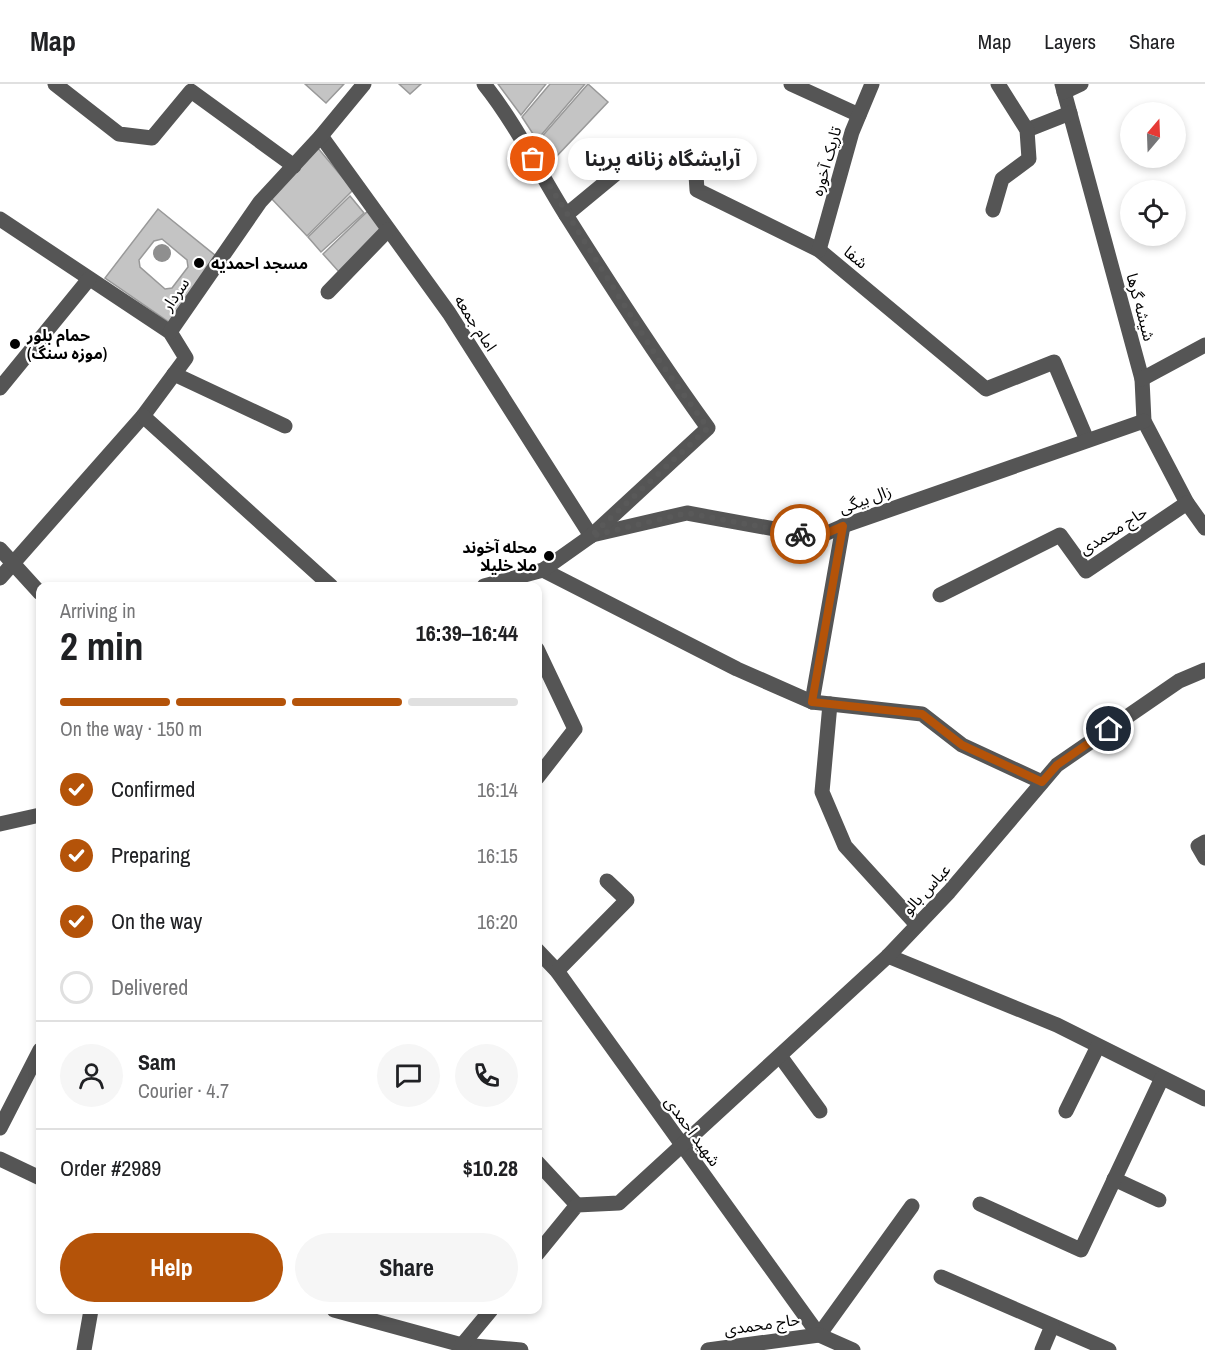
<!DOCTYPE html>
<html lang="en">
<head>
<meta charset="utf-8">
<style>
	:root { --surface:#fff; --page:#f6f6f6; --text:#202124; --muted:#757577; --line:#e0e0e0; --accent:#b45309 }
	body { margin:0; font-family:"Archivo Narrow","Noto Sans Arabic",sans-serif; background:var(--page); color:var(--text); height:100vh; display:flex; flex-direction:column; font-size:22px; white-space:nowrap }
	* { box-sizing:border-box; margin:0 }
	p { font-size:20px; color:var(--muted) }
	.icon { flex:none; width:33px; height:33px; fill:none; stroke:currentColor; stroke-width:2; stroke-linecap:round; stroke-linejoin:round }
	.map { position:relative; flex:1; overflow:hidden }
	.panel { position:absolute; left:36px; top:498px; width:506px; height:732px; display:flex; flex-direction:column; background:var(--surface); border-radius:12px; box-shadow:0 3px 9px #0003 }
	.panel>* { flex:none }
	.needle { width:39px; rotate:19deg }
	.tools { position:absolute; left:1120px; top:18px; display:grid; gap:12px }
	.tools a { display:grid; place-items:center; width:66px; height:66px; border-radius:50%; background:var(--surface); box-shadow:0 3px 9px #0003; font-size:30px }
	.pin { position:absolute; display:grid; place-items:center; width:51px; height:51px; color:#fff; margin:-26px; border:3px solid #fff; border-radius:50%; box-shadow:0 2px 6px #0007 }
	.courier { position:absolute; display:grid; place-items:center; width:60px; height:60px; margin:-30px; border:4px solid #b45309; border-radius:50%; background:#fff; color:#222; box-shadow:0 2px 8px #0007 }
	.bubble { position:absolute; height:42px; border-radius:21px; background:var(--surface); box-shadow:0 3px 9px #0003; font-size:20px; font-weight:700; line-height:42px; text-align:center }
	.head em { font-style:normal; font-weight:700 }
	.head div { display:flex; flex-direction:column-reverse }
	.head { display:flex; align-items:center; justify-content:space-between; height:102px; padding:0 24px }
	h1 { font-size:39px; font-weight:700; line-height:45px }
	.bar { display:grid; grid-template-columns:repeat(4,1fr); gap:9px 6px; align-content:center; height:72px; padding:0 24px }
	.bar i { height:8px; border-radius:4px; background:var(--line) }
	.bar .on { background:var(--accent) }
	.bar p { grid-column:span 4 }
	.line { display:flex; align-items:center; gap:15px; padding:0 24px; border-top:2px solid var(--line) }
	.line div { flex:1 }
	.round { display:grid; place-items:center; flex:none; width:63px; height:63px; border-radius:32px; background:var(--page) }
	ol { padding:0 24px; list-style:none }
	li { display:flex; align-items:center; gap:18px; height:66px }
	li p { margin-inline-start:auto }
	li .icon { padding:6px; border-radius:50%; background:var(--accent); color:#fff; stroke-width:4 }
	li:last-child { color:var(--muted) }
	li i { width:33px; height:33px; border:3px solid var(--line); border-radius:50% }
	.button { display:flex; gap:12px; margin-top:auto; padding:12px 24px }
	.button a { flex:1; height:69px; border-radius:36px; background:var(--accent); color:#fff; font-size:24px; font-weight:700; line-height:69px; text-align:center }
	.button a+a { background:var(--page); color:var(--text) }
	header { display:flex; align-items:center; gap:36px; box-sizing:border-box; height:84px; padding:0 30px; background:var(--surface); border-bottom:2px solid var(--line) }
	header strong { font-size:28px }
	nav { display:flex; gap:33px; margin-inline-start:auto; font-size:21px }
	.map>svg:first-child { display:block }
	.building { fill:#c4c4c4; stroke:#999; stroke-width:1.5; fill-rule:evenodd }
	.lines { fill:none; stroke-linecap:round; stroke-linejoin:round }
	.minor { stroke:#555; stroke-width:15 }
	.tree { fill:#8f8f8f }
	.done { stroke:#595959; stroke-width:6; stroke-dasharray:0 10.8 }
	.route { stroke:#b45309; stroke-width:8 }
	.poi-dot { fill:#000; stroke:#fff; stroke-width:2 }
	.labels { text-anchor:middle; stroke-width:4.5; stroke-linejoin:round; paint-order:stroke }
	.street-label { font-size:16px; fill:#000; stroke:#fff }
	.poi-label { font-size:16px; font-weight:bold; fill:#000; stroke:#fff; text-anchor:start }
</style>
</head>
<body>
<header>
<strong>Map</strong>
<nav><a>Map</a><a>Layers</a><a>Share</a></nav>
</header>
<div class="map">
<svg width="1205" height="1266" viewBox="0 0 1205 1266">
	<rect width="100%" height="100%" fill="#fff"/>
	<g class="building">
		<polygon points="305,0 344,0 326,19"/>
		<polygon points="399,0 421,0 410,10"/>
		<polygon points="498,0 546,0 521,31"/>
		<polygon points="550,0 585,0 537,56 522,33"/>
		<polygon points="588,0 608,18 553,76 538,57"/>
		<polygon points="317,63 353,106 307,152 270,113"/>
		<polygon points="350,112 364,129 321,168 308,153"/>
		<path d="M158,125L216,172L169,238L105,194ZM162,155L187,176L188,183L172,204L165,205L140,183L139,176L154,157Z"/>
		<polygon points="370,125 384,145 340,189 323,170"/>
	</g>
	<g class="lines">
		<g class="minor">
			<polyline points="55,0 119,50 152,54 191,7 294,82"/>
			<polyline points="791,0 859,31"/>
			<polyline points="1062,0 1142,295 1144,337 1187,419 1205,444"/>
			<polyline points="1064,8 1081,0"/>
			<polyline points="1027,46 1070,29"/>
			<polyline points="321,52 449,229 591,452"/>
			<polyline points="993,126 1002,95 1029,75 1027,46 998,0"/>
			<polyline points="566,131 641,69 663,70 696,91 697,106 819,166 986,305 1054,278 1087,356"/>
			<polyline points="0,135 170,248 186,274 143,332 0,494"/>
			<polyline points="819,166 852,48 872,0"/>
			<polyline points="328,208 388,146"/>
			<polyline points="170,248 260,118 321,52 364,0"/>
			<polyline points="174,290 285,342"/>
			<polyline points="1142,295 1205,261"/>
			<polyline points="0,304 89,195"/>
			<polyline points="143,332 331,502"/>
			<polyline points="592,451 687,429 818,453 843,442 1144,337"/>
			<polyline points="0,465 40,509"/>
			<polyline points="543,486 737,585 812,618 922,630 962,661 1042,698"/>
			<path d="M484,502L543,486L591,452L708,344C658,275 612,204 566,131C539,88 516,40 484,0"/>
			<polyline points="940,511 1060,451 1086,487 1187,419"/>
			<polyline points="537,565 575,645 537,694"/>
			<polyline points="812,618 843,442"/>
			<polyline points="830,620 822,708 845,762 917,841"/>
			<polyline points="0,740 40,731"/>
			<polyline points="1205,758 1198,762 1205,774"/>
			<polyline points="537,866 557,887 819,1251 912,1122"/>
			<polyline points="888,872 1057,941 1205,1015"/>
			<polyline points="557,887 627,816 607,797"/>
			<polyline points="780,972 820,1027"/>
			<polyline points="1066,1027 1098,962"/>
			<polyline points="0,1044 40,966"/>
			<polyline points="0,1075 40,1094"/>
			<polyline points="537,1078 577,1121"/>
			<polyline points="1114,1095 1159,1116"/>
			<polyline points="980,1120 1081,1166 1162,994"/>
			<polyline points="537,1170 577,1121 619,1119 888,872 949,808 1057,681 1179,597 1205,586"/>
			<polyline points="941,1193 1109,1266"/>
			<polyline points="334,1226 462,1261 521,1266"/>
			<polyline points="462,1261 491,1226"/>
			<polyline points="84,1266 91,1226"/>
			<polyline points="708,1266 819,1251 853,1266"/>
			<polyline points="1042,1266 1052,1242"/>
		</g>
	</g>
	<circle class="tree" cx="162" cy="169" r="9"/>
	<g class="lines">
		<polyline class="done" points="533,75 658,275 708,344 591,452 687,429 800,450"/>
		<polyline class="route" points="800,450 818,453 843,442 812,618 922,630 962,661 1042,698 1057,681 1109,645"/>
	</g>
	<g class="poi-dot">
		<circle cx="199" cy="179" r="6"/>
		<circle cx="15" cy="260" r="6"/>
		<circle cx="549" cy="472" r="6"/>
	</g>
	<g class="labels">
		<g class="street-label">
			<text transform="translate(826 77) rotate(-74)" y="6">تاریک آخوره</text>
			<text transform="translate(856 173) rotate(40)" y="6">شفا</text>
			<text transform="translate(175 210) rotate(-56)" y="6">سردار</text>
			<text transform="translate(1141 223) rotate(75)" y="6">شیشه گرها</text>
			<text transform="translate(476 239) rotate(57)" y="6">امام جمعه</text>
			<text transform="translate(865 415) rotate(-20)" y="6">زال بیگی</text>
			<text transform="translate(1113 446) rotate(-32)" y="6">حاج محمدی</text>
			<text transform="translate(926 805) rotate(-47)" y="6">عباس بالو</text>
			<text transform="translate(693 1047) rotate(54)" y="6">شهید احمدی</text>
			<text transform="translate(762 1240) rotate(-8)" y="6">حاج محمدی</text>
		</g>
		<g class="poi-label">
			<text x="211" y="185">مسجد احمدیه</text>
			<text x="27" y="257">حمام بلور<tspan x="27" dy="18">(موزه سنگ)</tspan></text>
			<text x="537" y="469" text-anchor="end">محله آخوند<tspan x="537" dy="18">ملا خلیلا</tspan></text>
		</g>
	</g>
</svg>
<div class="tools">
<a><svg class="needle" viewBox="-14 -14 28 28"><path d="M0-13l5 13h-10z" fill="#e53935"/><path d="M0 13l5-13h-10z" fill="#757577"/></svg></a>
<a><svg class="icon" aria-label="locate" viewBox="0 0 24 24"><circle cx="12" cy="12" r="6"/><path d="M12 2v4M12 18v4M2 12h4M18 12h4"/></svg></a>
</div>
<div class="pin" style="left:533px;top:75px;background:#ea580c"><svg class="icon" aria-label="bag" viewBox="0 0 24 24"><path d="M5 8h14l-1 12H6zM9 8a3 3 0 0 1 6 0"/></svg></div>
<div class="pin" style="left:1109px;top:645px;background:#1f2937"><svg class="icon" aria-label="home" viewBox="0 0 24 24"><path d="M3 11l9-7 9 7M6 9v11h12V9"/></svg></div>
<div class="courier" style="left:800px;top:450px"><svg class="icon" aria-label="bike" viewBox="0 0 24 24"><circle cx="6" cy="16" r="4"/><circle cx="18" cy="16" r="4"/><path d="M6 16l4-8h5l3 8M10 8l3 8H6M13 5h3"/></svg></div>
<div class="bubble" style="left:568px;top:54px;width:189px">آرایشگاه زنانه پرینا</div>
<section class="panel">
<div class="head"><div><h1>2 min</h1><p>Arriving in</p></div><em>16:39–16:44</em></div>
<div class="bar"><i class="on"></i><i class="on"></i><i class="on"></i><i></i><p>On the way · 150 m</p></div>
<ol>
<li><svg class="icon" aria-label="check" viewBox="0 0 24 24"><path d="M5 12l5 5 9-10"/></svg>Confirmed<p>16:14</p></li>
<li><svg class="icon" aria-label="check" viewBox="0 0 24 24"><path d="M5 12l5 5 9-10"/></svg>Preparing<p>16:15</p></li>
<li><svg class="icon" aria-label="check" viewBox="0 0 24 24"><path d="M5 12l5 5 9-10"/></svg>On the way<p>16:20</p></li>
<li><i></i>Delivered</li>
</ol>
<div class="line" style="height:108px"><a class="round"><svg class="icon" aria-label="person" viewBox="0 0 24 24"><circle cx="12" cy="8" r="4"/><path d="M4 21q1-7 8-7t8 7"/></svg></a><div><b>Sam</b><p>Courier · 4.7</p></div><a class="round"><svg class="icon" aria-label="chat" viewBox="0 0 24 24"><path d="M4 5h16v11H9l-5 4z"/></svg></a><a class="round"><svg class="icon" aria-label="phone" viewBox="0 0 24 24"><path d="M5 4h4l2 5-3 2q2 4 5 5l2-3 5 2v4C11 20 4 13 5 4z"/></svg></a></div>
<div class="line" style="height:78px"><div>Order #2989</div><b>$10.28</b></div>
<div class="button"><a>Help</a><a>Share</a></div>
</section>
</div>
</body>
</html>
